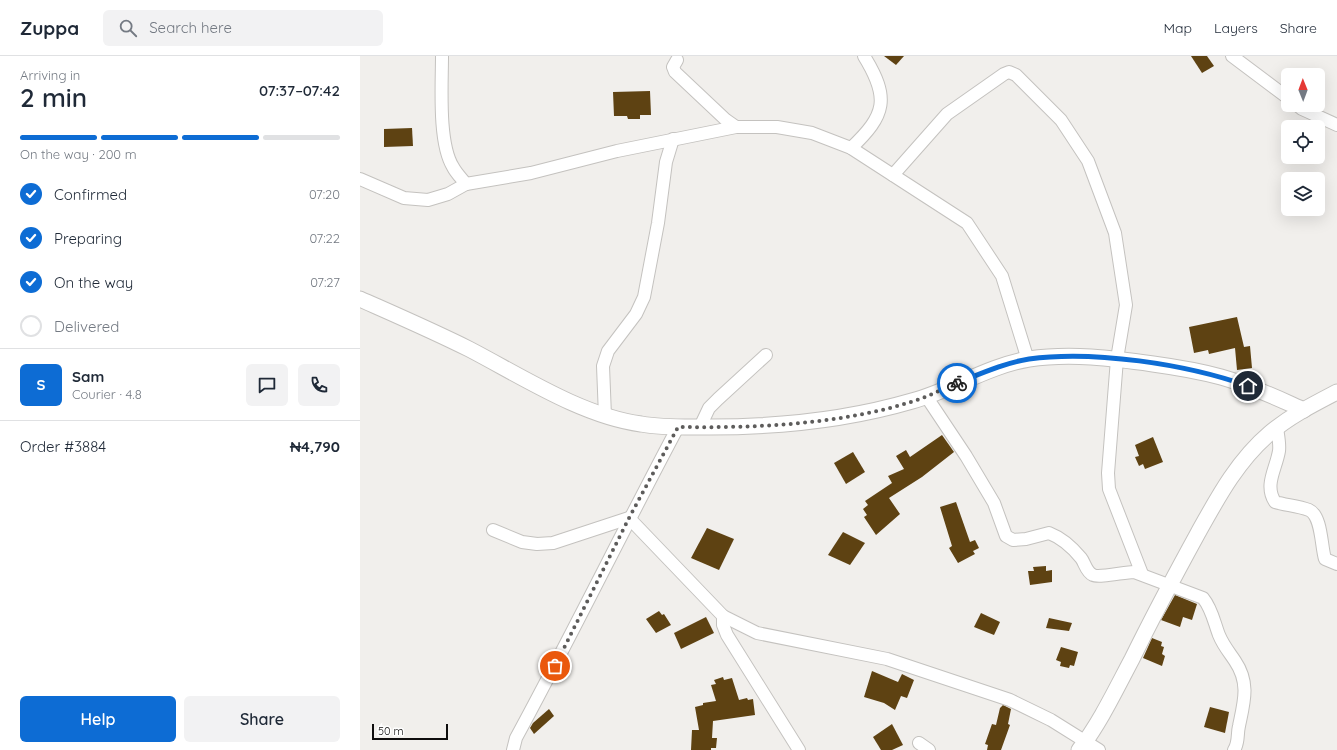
<!DOCTYPE html>
<html lang="en">
<head>
<meta charset="utf-8">
<style>
	:root { --surface:#fff; --page:#f2f2f3; --text:#1f2937; --muted:#747a83; --line:#e0e1e3; --accent:#0d6cd4 }
	body { margin:0; font-family:Quicksand,sans-serif; background:var(--page); color:var(--text); height:100vh; display:flex; flex-direction:column; font-size:15px; white-space:nowrap }
	* { box-sizing:border-box; margin:0 }
	p { font-size:13px; color:var(--muted) }
	.icon { flex:none; width:22px; height:22px; fill:none; stroke:currentColor; stroke-width:2; stroke-linecap:round; stroke-linejoin:round }
	.map { position:relative; flex:1; overflow:hidden }
	.details { display:flex; flex-direction:column; background:var(--surface); width:360px }
	.details>* { flex:none }
	.needle { width:26px; rotate:359deg }
	.controls { position:absolute; left:921px; top:12px; display:grid; gap:8px }
	.controls a { display:grid; place-items:center; width:44px; height:44px; border-radius:6px; background:var(--surface); box-shadow:0 4px 16px #0002; font-size:20px }
	.scale { position:absolute; left:12px; bottom:10px; width:76px; box-sizing:border-box; padding-left:4px; border:2px solid #0e0d0d; border-top:0; font-size:11px; line-height:14px; white-space:nowrap; color:#0e0d0d; -webkit-text-stroke:3px #fff; paint-order:stroke }
	.pin { position:absolute; display:grid; place-items:center; width:34px; height:34px; color:#fff; margin:-17px; border:2px solid #fff; border-radius:50%; box-shadow:0 1px 4px #0007 }
	.courier { position:absolute; display:grid; place-items:center; width:40px; height:40px; margin:-20px; border:3px solid #0d6cd4; border-radius:50%; background:#fff; color:#222; box-shadow:0 1px 5px #0007 }
	.summary em { font-style:normal; font-weight:600 }
	.summary div { display:flex; flex-direction:column-reverse }
	.summary { display:flex; align-items:center; justify-content:space-between; height:68px; padding:0 20px }
	h1 { font-size:26px; font-weight:600; line-height:30px }
	.bar { display:grid; grid-template-columns:repeat(4,1fr); gap:6px 4px; align-content:center; height:48px; padding:0 20px }
	.bar i { height:5px; border-radius:3px; background:var(--line) }
	.bar .current { background:var(--accent) }
	.bar p { grid-column:span 4 }
	.line { display:flex; align-items:center; gap:10px; padding:0 20px; border-top:1px solid var(--line) }
	.line div { flex:1 }
	.round { display:grid; place-items:center; flex:none; width:42px; height:42px; border-radius:6px; background:var(--page) }
	ol { padding:0 20px; list-style:none }
	li { display:flex; align-items:center; gap:12px; height:44px }
	li p { margin-inline-start:auto }
	li .icon { padding:4px; border-radius:50%; background:var(--accent); color:#fff; stroke-width:4 }
	li:last-child { color:var(--muted) }
	li i { width:22px; height:22px; border:2px solid var(--line); border-radius:50% }
	.primary-button { display:flex; gap:8px; margin-top:auto; padding:8px 20px }
	.primary-button a { flex:1; height:46px; border-radius:6px; background:var(--accent); color:#fff; font-size:16px; font-weight:600; line-height:46px; text-align:center }
	.primary-button a+a { background:var(--page); color:var(--text) }
	header { display:flex; align-items:center; gap:24px; box-sizing:border-box; height:56px; padding:0 20px; background:var(--surface); border-bottom:1px solid var(--line) }
	header strong { font-size:19px }
	nav { display:flex; gap:22px; margin-inline-start:auto; font-size:14px }
	.search { width:280px; height:36px; background:var(--page); display:flex; align-items:center; gap:10px; box-sizing:border-box; padding:0 14px; border-radius:6px; color:var(--muted); font-size:15px }
	main { display:flex; flex:1; min-height:0 }
	.map>svg:first-child { display:block }
	.building { fill:#5e4212 }
	.lines { fill:none; stroke-linecap:round; stroke-linejoin:round }
	.minor-casing { stroke:#c4c2bf; stroke-width:14 }
	.tertiary-casing { stroke:#c4c2bf; stroke-width:17 }
	.minor { stroke:#fff; stroke-width:12 }
	.tertiary { stroke:#fff; stroke-width:15 }
	.done { stroke:#5d5c5b; stroke-width:4; stroke-dasharray:0 7.2 }
	.route { stroke:#0d6cd4; stroke-width:5 }
</style>
</head>
<body>
<header>
<strong>Zuppa</strong>
<div class="search"><svg class="icon" aria-label="search" viewBox="0 0 24 24"><circle cx="10" cy="10" r="6"/><path d="M15 15l6 6"/></svg>Search here</div>
<nav><a>Map</a><a>Layers</a><a>Share</a></nav>
</header>
<main>
<section class="details">
<div class="summary"><div><h1>2 min</h1><p>Arriving in</p></div><em>07:37–07:42</em></div>
<div class="bar"><i class="current"></i><i class="current"></i><i class="current"></i><i></i><p>On the way · 200 m</p></div>
<ol>
<li><svg class="icon" aria-label="check" viewBox="0 0 24 24"><path d="M5 12l5 5 9-10"/></svg>Confirmed<p>07:20</p></li>
<li><svg class="icon" aria-label="check" viewBox="0 0 24 24"><path d="M5 12l5 5 9-10"/></svg>Preparing<p>07:22</p></li>
<li><svg class="icon" aria-label="check" viewBox="0 0 24 24"><path d="M5 12l5 5 9-10"/></svg>On the way<p>07:27</p></li>
<li><i></i>Delivered</li>
</ol>
<div class="line" style="height:72px"><b class="round" style="background:var(--accent);color:#fff">S</b><div><b>Sam</b><p>Courier · 4.8</p></div><a class="round"><svg class="icon" aria-label="chat" viewBox="0 0 24 24"><path d="M4 5h16v11H9l-5 4z"/></svg></a><a class="round"><svg class="icon" aria-label="phone" viewBox="0 0 24 24"><path d="M5 4h4l2 5-3 2q2 4 5 5l2-3 5 2v4C11 20 4 13 5 4z"/></svg></a></div>
<div class="line" style="height:52px"><div>Order #3884</div><b>₦4,790</b></div>
<div class="primary-button"><a>Help</a><a>Share</a></div>
</section>
<div class="map">
<svg width="977" height="694" viewBox="0 0 977 694">
	<rect width="100%" height="100%" fill="#f1efec"/>
	<g class="building">
		<polygon points="524,0 544,0 536,9"/>
		<polygon points="831,0 847,0 854,10 842,17"/>
		<polygon points="290,35 291,59 280,59 280,63 268,63 267,60 254,60 253,36"/>
		<polygon points="52,72 53,90 24,91 24,73"/>
		<polygon points="877,261 884,291 890,290 892,312 877,314 875,292 849,298 848,294 834,297 829,271"/>
		<polygon points="582,379 594,396 562,421 529,442 540,458 516,479 504,461 507,459 503,453 508,449 505,445 532,427 528,420 544,413 536,400 546,394 550,401"/>
		<polygon points="793,381 803,406 785,413 783,408 779,410 775,401 779,400 775,389"/>
		<polygon points="493,396 505,416 486,428 474,407"/>
		<polygon points="596,446 610,486 615,484 619,492 613,495 615,498 598,507 589,492 592,490 580,451"/>
		<polygon points="347,472 374,483 359,514 331,502"/>
		<polygon points="483,476 505,487 490,509 468,499"/>
		<polygon points="686,510 686,515 692,514 692,526 670,529 668,515 674,515 673,511"/>
		<polygon points="815,539 837,548 832,564 823,561 820,571 801,564"/>
		<polygon points="299,555 302,559 304,558 311,569 296,577 286,563"/>
		<polygon points="621,557 640,566 634,579 614,571"/>
		<polygon points="346,561 354,577 321,593 314,577"/>
		<polygon points="689,562 712,567 709,575 686,572"/>
		<polygon points="792,582 802,586 801,590 804,591 802,598 805,600 802,610 783,602"/>
		<polygon points="701,591 718,596 714,610 710,609 709,612 700,610 701,606 696,604"/>
		<polygon points="512,615 538,626 542,618 554,624 547,642 541,640 535,654 524,647 504,641"/>
		<polygon points="363,621 364,624 372,622 379,644 387,642 388,644 393,643 395,659 353,665 352,682 357,682 356,692 351,692 351,694 331,694 332,674 339,674 335,651 343,649 343,647 356,645 351,629 356,628 354,624"/>
		<polygon points="643,649 651,653 648,668 650,669 641,694 627,694 628,689 625,688 632,668 636,669 640,652"/>
		<polygon points="850,651 869,656 865,677 844,671"/>
		<polygon points="189,653 194,660 174,678 170,672 173,667"/>
		<polygon points="532,668 543,689 532,694 521,694 513,681"/>
	</g>
	<g class="lines">
		<g class="minor-casing">
			<g id="minor">
				<path d="M82,0C82,29 78,87 93,111C96,117 102,123 106,128"/>
				<polyline points="872,0 928,42"/>
				<polyline points="317,4 313,11 315,16 366,64 376,71"/>
				<polyline points="937,49 942,53 977,69"/>
				<path d="M491,92C526,59 530,42 504,0"/>
				<polyline points="533,119 587,58 644,18 649,16 656,19 701,64 728,105 755,177 766,249 757,303 748,417 749,433 782,518"/>
				<polyline points="0,123 44,142 68,144 88,138 106,128 171,117 257,95 376,71 417,71 452,77 491,92 607,167 642,220 668,304"/>
				<path d="M566,340L606,400L634,447L646,480L653,484L666,483L689,477C702,482 712,491 721,502C725,507 726,516 733,519C739,522 765,516 774,516L843,542C852,553 854,566 859,579C863,589 869,596 875,605C890,627 884,646 879,670C877,678 879,687 874,694"/>
				<polyline points="245,360 243,310 248,295 276,258 284,241 298,167 306,106 313,83"/>
				<polyline points="340,371 349,352 358,343 406,299"/>
				<path d="M917,372C918,379 920,388 919,395C916,413 904,429 915,446C925,449 938,450 949,454C962,460 961,490 965,503L977,508"/>
				<polyline points="133,474 162,486 177,488 193,487 269,462 363,560 363,569 367,579 439,694"/>
				<polyline points="363,560 397,577 527,603 650,644 691,664 739,694"/>
				<polyline points="559,687 569,694"/>
				<path d="M153,694L156,682C212,579 263,474 318,371"/>
			</g>
		</g>
		<g class="tertiary-casing">
			<g id="tertiary">
				<path d="M0,243C36,259 73,275 109,293C161,320 222,360 281,368C304,372 327,371 350,371C418,371 487,364 552,345C592,334 628,310 669,303C710,297 752,302 793,308C815,311 839,315 861,321C890,329 917,342 944,354"/>
				<path d="M719,694C740,667 756,633 772,603C793,560 815,519 838,477C858,441 878,404 910,377C930,360 954,348 977,336"/>
			</g>
		</g>
		<use href="#minor" class="minor"/>
		<use href="#tertiary" class="tertiary"/>
	</g>
	<g class="lines">
		<path class="done" d="M195,610L269,462L318,371C396,372 479,369 554,345C569,340 583,333 597,327"/>
		<path class="route" d="M597,327C620,318 644,307 669,303C733,294 826,308 888,330"/>
	</g>
</svg>
<div class="controls">
<a><svg class="needle" viewBox="-14 -14 28 28"><path d="M0-13l5 13h-10z" fill="#e53935"/><path d="M0 13l5-13h-10z" fill="#747a83"/></svg></a>
<a><svg class="icon" aria-label="locate" viewBox="0 0 24 24"><circle cx="12" cy="12" r="6"/><path d="M12 2v4M12 18v4M2 12h4M18 12h4"/></svg></a>
<a><svg class="icon" aria-label="layers" viewBox="0 0 24 24"><path d="M12 4l9 5-9 5-9-5zM3 14l9 5 9-5"/></svg></a>
</div>
<div class="scale">50 m</div>
<div class="pin" style="left:195px;top:610px;background:#ea580c"><svg class="icon" aria-label="bag" viewBox="0 0 24 24"><path d="M5 8h14l-1 12H6zM9 8a3 3 0 0 1 6 0"/></svg></div>
<div class="pin" style="left:888px;top:330px;background:#1f2937"><svg class="icon" aria-label="home" viewBox="0 0 24 24"><path d="M3 11l9-7 9 7M6 9v11h12V9"/></svg></div>
<div class="courier" style="left:597px;top:327px"><svg class="icon" aria-label="bike" viewBox="0 0 24 24"><circle cx="6" cy="16" r="4"/><circle cx="18" cy="16" r="4"/><path d="M6 16l4-8h5l3 8M10 8l3 8H6M13 5h3"/></svg></div>
</div>
</main>
</body>
</html>
